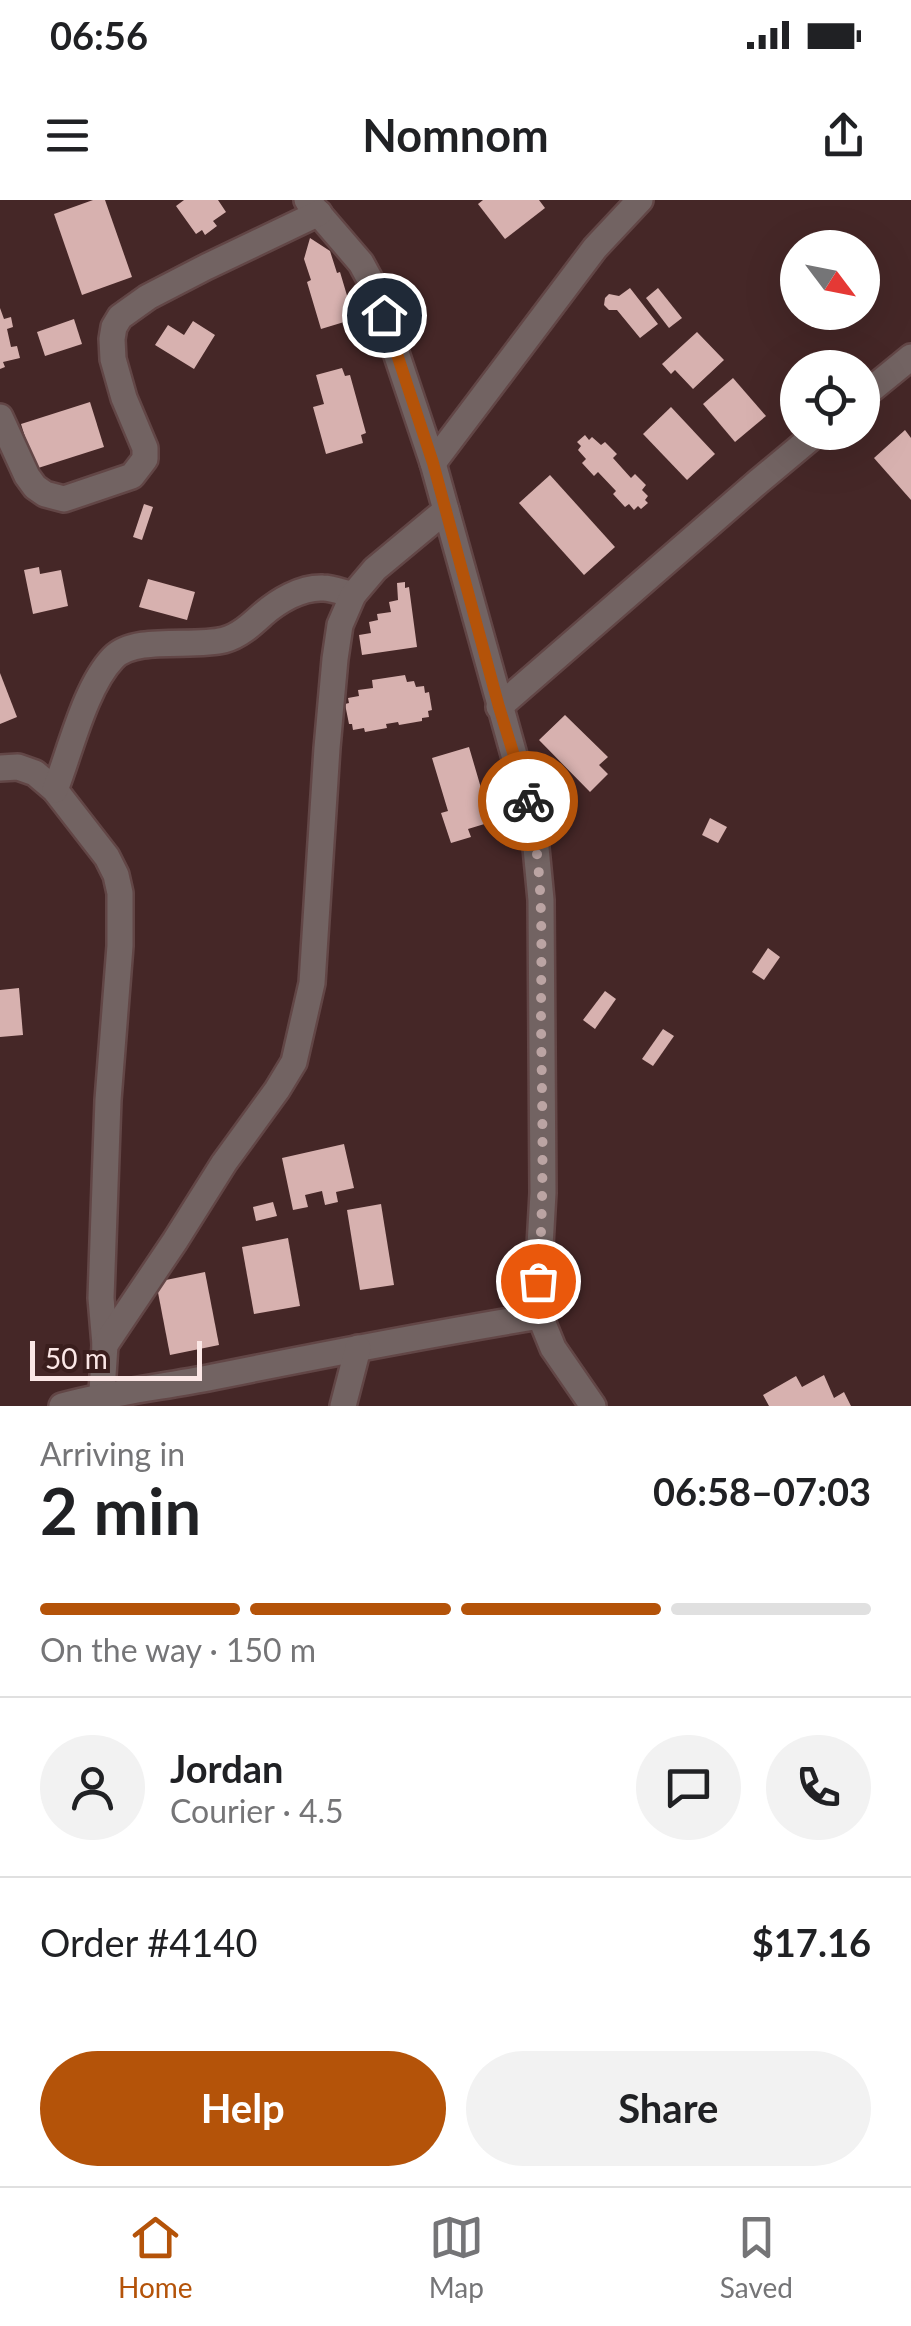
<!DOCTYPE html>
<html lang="en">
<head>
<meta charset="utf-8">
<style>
	:root { --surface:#fff; --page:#f2f2f2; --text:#202124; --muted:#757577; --line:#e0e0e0; --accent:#b45309 }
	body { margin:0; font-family:Lato,sans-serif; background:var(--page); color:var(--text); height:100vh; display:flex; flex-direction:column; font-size:38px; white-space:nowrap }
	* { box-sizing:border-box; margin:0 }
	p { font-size:32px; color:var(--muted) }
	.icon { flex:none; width:55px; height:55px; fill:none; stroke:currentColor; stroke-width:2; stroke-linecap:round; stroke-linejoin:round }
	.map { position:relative; height:1206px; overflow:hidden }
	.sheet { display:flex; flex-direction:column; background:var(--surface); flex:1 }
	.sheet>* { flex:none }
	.needle { width:65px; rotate:122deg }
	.buttons { position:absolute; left:780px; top:30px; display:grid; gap:20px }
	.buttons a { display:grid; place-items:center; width:100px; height:100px; border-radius:50%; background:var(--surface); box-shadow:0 10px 40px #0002; font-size:50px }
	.scale { position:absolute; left:30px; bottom:25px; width:172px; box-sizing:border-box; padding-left:10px; border:5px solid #fbe7e6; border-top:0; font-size:28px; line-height:35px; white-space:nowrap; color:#fbe7e6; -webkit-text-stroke:8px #3a1e1d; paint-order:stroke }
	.pin { position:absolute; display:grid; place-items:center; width:85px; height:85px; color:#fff; margin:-42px; border:5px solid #fff; border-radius:50%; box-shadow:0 2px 10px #0007 }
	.courier { position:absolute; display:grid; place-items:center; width:100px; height:100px; margin:-50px; border:8px solid #b45309; border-radius:50%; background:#fff; color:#222; box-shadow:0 2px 12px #0007 }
	.head em { font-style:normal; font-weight:700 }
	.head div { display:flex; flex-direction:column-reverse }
	.head { display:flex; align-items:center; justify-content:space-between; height:170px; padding:0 40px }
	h1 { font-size:65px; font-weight:700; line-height:75px }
	.bar { display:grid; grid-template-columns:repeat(4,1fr); gap:15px 10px; align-content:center; height:120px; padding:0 40px }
	.bar i { height:12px; border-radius:8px; background:var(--line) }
	.bar .on { background:var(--accent) }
	.bar p { grid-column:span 4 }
	.line { display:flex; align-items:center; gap:25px; padding:0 40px; border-top:2px solid var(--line) }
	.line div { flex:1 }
	.round { display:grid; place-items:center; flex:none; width:105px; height:105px; border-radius:52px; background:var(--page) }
	.primary-button { display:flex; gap:20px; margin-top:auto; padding:20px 40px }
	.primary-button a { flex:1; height:115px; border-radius:60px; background:var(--accent); color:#fff; font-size:40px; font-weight:700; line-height:115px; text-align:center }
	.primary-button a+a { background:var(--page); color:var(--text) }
	.status { display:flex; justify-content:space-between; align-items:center; height:70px; padding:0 50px; background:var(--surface); direction:ltr }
	.status svg { height:28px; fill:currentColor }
	header { display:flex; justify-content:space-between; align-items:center; height:130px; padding:0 40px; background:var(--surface); font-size:45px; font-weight:700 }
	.menu { display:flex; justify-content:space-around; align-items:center; height:140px; border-top:2px solid var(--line); background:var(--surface); font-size:28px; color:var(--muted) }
	.menu a { display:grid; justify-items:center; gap:5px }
	.menu .on { color:var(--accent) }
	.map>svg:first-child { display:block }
	.building { fill:#d7b1af }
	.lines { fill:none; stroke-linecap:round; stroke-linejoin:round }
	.minor-casing { stroke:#624646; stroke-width:30 }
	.minor { stroke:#726362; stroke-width:25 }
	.done { stroke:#bba4a3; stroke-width:10; stroke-dasharray:0 18 }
	.route { stroke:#b45309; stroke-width:12 }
</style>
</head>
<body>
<div class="status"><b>06:56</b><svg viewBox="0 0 49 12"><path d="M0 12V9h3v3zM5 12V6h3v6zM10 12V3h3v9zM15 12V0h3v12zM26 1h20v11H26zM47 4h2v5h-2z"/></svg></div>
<header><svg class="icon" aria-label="menu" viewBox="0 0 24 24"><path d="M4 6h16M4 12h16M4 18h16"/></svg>Nomnom<svg class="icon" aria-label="share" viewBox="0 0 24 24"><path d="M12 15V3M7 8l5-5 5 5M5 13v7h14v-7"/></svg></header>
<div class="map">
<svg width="911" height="1206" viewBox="0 0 911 1206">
	<rect width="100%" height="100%" fill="#452727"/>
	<g class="building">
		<polygon points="93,0 105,0 132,77 82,95 54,14"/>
		<polygon points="184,0 218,0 226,12 213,21 217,26 205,35 202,30 196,34 176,6"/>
		<polygon points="483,0 539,0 545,8 505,39 478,4"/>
		<polygon points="310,38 330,51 337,73 340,72 354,119 321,129 307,82 311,80 304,59"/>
		<polygon points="630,88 658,124 640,138 617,110 609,110 604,105 605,98 609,94 619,96"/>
		<polygon points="658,88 682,118 669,128 646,98"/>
		<polygon points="0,108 4,119 11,117 13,127 7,129 11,147 17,146 20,158 3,162 5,167 0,169"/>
		<polygon points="74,119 82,144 45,156 37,132"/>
		<polygon points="193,121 215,135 194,169 155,145 168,125 184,135"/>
		<polygon points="697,132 724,160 693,189 675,170 671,174 662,164"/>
		<polygon points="342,168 345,176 350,175 366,233 361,235 363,243 326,254 313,207 324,204 316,175"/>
		<polygon points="733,178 766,216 735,242 703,204"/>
		<polygon points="90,202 104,247 35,269 21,224"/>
		<polygon points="671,207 715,254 687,280 643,234"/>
		<polygon points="905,230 911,238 911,300 874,258"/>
		<polygon points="585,235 589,240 592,237 601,245 605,242 617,254 613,258 631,278 635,274 646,285 642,290 648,296 645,300 648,303 641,309 638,306 634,310 629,304 625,307 613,294 616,291 598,272 594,276 582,263 586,259 578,250 581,246 577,242"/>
		<polygon points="550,275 615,347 584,375 519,303"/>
		<polygon points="144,304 153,307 142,340 133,337"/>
		<polygon points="39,367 40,374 61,370 68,406 33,414 24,370"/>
		<polygon points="148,379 195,392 187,420 139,407"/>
		<polygon points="405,382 405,388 409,387 417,447 362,455 359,435 371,433 369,422 378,420 377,414 391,412 389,402 398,400 397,383"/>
		<polygon points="0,473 17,517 0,524"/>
		<polygon points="405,475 407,482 414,481 416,487 424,486 425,493 429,492 432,510 428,511 429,517 422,518 422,521 399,525 398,522 386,524 387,528 365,532 364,528 353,530 352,524 349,524 345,504 349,503 348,498 359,496 358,490 373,488 372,480"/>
		<polygon points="565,515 608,557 599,565 608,574 590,592 539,540"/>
		<polygon points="469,547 491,622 468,629 471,637 451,643 441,613 448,611 432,558"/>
		<polygon points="710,618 727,627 718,643 702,635"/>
		<polygon points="768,748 780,757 764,780 752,772"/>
		<polygon points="19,788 23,835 0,837 0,790"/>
		<polygon points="605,791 616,799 595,829 583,820"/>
		<polygon points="663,829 674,836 653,866 642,859"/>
		<polygon points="344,944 354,988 336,992 338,1002 325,1005 322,991 305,995 308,1007 293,1010 282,958"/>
		<polygon points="273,1002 277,1016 256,1021 253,1007"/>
		<polygon points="381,1004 394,1085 360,1090 347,1010"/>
		<polygon points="288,1038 300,1106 254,1114 242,1047"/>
		<polygon points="205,1072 219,1145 170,1155 156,1082"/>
		<polygon points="824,1175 834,1198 844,1192 851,1206 769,1206 763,1195 796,1176 802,1187"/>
	</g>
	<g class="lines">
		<g class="minor-casing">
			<g id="minor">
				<polyline points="307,0 361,63 374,87 433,263 534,627 541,700 543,993 538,1081 540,1116 553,1148 593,1206"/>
				<polyline points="862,197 911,157"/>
				<polyline points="0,217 27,276 35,287 45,294 64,299 132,276 145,259 145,248 124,198 113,159 112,139 114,127 120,117 148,97 206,67 319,13"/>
				<polyline points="433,263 595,48 640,0"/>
				<polyline points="499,507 758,282 818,232"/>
				<polyline points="0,568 18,567 35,573 55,590 107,657 116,675 120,693 120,746 108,900 101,1098 105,1145 101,1206"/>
				<path d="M55,590C70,552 85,487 113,458C135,435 193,448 224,440C239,436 251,425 262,415C278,401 301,387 323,388C333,388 344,393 353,395"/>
				<polyline points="105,1145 175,1041 224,963 277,890 294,862 312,783 327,548 335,459 340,425 353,395 375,369 446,310"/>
				<path d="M62,1206C112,1192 163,1187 213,1177C322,1155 431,1134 540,1116"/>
				<polyline points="343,1206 358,1148"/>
			</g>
		</g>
		<use href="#minor" class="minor"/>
	</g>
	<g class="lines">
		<path class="done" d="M528,601C545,674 541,747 541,821C542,908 545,995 538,1081"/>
		<polyline class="route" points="384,115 433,263 499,507 528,601"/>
	</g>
</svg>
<div class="buttons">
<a><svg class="needle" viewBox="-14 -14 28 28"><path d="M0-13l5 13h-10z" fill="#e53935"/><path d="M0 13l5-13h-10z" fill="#757577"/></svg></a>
<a><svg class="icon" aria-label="locate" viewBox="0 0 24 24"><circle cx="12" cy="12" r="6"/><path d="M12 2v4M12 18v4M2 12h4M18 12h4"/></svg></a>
</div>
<div class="scale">50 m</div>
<div class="pin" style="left:538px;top:1081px;background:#ea580c"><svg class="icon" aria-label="bag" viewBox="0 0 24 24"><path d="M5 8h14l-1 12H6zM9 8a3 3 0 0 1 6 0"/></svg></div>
<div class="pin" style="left:384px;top:115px;background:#1f2937"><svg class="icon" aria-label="home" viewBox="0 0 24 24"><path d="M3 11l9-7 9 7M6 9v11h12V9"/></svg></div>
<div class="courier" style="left:528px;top:601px"><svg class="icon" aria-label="bike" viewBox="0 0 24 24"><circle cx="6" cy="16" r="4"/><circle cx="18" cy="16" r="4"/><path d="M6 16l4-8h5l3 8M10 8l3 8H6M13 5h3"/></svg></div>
</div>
<section class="sheet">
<div class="head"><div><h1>2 min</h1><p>Arriving in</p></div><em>06:58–07:03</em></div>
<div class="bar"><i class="on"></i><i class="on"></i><i class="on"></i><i></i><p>On the way · 150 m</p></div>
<div class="line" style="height:180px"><a class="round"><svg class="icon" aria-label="person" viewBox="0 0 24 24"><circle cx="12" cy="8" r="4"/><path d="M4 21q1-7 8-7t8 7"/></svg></a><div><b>Jordan</b><p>Courier · 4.5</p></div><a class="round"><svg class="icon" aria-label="chat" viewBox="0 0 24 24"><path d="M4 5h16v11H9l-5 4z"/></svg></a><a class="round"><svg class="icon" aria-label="phone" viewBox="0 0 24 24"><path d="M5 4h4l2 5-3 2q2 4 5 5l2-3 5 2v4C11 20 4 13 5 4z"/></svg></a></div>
<div class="line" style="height:130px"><div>Order #4140</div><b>$17.16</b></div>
<div class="primary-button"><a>Help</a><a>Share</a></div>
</section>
<nav class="menu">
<a class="on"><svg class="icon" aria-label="home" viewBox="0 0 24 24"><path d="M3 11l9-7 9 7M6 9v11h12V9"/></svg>Home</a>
<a><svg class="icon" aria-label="map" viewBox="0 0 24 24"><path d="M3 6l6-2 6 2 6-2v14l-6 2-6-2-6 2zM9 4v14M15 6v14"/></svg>Map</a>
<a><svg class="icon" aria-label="saved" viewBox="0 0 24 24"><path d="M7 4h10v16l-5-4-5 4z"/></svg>Saved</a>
</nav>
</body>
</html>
